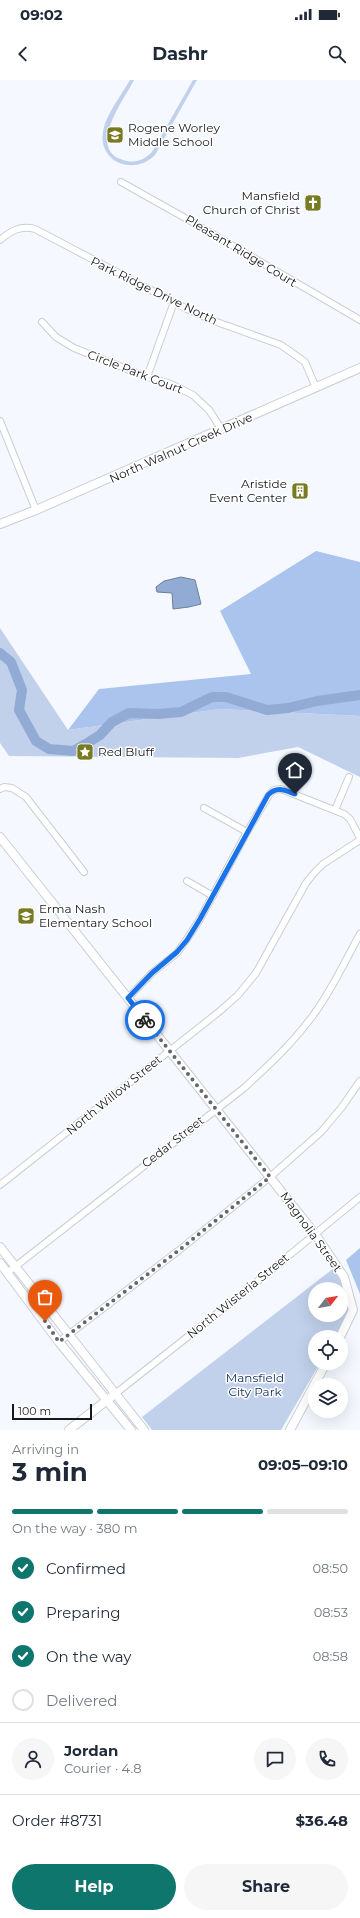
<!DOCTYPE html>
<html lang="en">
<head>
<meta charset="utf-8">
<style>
	:root { --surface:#fff; --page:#f6f6f7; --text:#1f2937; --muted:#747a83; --line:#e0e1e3; --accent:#0f766e }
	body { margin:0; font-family:Montserrat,sans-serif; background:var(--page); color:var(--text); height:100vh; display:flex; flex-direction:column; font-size:15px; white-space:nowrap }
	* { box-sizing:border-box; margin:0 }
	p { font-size:13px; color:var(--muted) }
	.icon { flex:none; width:22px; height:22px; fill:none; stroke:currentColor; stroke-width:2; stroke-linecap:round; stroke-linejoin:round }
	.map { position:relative; height:1350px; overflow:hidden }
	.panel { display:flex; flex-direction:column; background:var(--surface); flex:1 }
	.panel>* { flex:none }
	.needle { width:26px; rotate:59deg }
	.fabs { position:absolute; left:308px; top:1202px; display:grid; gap:8px }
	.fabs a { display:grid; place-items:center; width:40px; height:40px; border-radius:50%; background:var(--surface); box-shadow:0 4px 16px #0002; font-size:20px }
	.scale { position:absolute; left:12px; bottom:10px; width:80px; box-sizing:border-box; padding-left:4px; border:2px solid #17181b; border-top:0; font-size:11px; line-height:14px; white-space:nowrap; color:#17181b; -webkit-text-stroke:3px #fff; paint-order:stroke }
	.pin { position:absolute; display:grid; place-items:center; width:34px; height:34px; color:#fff; margin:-41px -17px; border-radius:50% 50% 50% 0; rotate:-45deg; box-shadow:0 0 4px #0007 }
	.pin .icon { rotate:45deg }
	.courier { position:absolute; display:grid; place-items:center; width:40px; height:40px; margin:-20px; border:3px solid #1a73e8; border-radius:50%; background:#fff; color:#222; box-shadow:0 1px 5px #0007 }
	.overview em { font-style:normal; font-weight:700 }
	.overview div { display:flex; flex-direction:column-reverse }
	.overview { display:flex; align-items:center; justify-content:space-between; height:68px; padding:0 12px }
	h1 { font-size:26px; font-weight:700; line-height:30px }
	.bar { display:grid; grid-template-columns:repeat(4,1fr); gap:6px 4px; align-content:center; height:48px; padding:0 12px }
	.bar i { height:5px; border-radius:3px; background:var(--line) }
	.bar .active { background:var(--accent) }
	.bar p { grid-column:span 4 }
	.line { display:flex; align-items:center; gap:10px; padding:0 12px; border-top:1px solid var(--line) }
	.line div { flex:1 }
	.round { display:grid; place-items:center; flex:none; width:42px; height:42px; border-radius:21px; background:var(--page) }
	ol { padding:0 12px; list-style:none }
	li { display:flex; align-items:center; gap:12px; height:44px }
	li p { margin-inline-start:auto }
	li .icon { padding:4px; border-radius:50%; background:var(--accent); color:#fff; stroke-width:4 }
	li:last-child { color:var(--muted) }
	li i { width:22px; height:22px; border:2px solid var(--line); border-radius:50% }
	.cta { display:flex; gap:8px; margin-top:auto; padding:8px 12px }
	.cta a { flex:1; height:46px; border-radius:24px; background:var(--accent); color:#fff; font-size:16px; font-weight:700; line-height:46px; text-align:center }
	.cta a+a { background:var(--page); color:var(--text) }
	.status { display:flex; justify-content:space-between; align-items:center; height:28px; padding:0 20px; background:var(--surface); direction:ltr }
	.status svg { height:11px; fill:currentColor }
	header { display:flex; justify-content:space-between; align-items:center; height:52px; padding:0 12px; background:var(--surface); font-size:18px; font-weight:700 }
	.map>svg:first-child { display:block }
	.green { fill:#c1d1eb; fill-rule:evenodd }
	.forest { fill:#abc4ee }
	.water { fill:#92abd4; stroke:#6d7f9c }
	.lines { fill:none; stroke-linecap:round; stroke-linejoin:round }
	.river { stroke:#92abd4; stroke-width:10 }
	.street-casing { stroke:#c9ced5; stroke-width:8 }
	.secondary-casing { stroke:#c9ced5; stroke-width:10 }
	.street { stroke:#fff; stroke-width:6 }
	.secondary { stroke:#fff; stroke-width:8 }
	.done { stroke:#65676b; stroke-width:4; stroke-dasharray:0 7.2 }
	.route { stroke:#1a73e8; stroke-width:5 }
	.labels { text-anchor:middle; stroke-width:3; stroke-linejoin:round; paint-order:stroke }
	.poi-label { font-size:12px; fill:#17181b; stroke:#fff; text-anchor:start }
	.street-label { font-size:12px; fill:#17181b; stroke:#fff }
	.park-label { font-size:12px; fill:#0d295b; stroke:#fff }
</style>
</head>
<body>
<div class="status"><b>09:02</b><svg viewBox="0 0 49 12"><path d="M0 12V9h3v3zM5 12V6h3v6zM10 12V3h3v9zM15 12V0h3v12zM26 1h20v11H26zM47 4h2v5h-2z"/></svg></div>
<header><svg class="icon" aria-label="back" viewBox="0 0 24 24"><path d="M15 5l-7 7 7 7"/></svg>Dashr<svg class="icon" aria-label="search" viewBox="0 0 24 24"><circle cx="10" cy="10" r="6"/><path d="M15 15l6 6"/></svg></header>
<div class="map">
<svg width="360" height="1350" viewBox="0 0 360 1350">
	<rect width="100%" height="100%" fill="#f5f9ff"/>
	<g class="green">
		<path d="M130,0H134C124,20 84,72 127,81C137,83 145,79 152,72L193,0H197L155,75C135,96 98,83 103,52C105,36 122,14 130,0Z"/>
		<polygon points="0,548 68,650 220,629 360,636 360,697 298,667 238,678 9,676 0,663"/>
		<path d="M334,1188L345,1211L350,1230L335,1257H315V1283H320L281,1350H152L142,1337ZM315,1209H341V1235H315Z"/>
	</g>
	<g class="forest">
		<polygon points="316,471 360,482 360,636 220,629 68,650 99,609 251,594 220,531"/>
		<polygon points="360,1168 360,1214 346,1180"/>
	</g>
	<polygon class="water" points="181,497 195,500 201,524 189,527 173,529 172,513 157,512 156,507 164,501"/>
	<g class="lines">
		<polyline class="river" points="0,573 11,582 22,610 19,630 36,661 49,669 73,671 89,662 100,655 112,642 129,633 158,634 181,632 212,617 226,617 267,630 288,628 317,621 360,615"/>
		<g class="street-casing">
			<g id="street">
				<polyline points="121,102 187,139 360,240"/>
				<path d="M0,160C11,151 20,145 35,149L187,229L214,241L281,265L305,282L316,308"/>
				<polyline points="42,242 56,257 74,268 147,297 171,304 193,315 209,330 222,350"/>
				<polyline points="147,297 174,222"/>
				<polyline points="0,341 36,430"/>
				<polyline points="0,709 4,707 12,708 26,717 84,792"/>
				<polyline points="204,728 247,752"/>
				<polyline points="335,730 349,697"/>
				<polyline points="187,801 213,816"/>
				<polyline points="128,918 152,893 177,873 187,859 200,839 247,752 269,715 274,710 281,709 344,734 350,739 360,758"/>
				<polyline points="0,1105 220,931 238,915 256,893 306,803 314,793 323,784 360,760"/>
				<path d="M7,1193L244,1008C269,985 294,962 314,934C332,910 345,881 360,854"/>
				<polyline points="59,1262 178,1171 270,1097 321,1052 342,1027 360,1001"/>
				<polyline points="115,1314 247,1210 360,1117"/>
			</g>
		</g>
		<g class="secondary-casing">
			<g id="secondary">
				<polyline points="0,444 36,430 360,288"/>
				<polyline points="0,757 315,1154 344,1197 353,1230 340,1257"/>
				<polyline points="0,1167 144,1350"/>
				<polyline points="0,1183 59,1262 131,1350"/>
				<polyline points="69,1350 111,1317"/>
				<polyline points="290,1350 326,1283"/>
			</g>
		</g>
		<use href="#street" class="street"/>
		<use href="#secondary" class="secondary"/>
	</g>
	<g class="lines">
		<polyline class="done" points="45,1241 59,1262 178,1171 270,1097 145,940"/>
		<path class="route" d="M145,940L128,918L152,893L177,872L187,860L200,839L268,715C277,706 284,710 295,714"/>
	</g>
	<defs>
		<g id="school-square" transform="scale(0.9)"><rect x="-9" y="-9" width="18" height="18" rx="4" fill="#787a22" stroke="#fff"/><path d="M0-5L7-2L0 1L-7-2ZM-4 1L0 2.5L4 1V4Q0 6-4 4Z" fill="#fff"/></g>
		<g id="church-square" transform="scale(0.9)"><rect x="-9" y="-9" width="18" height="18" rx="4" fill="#787a22" stroke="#fff"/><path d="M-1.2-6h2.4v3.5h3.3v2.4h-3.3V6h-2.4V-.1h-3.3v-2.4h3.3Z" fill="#fff"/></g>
		<g id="building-square" transform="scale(0.9)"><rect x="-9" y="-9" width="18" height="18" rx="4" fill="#787a22" stroke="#fff"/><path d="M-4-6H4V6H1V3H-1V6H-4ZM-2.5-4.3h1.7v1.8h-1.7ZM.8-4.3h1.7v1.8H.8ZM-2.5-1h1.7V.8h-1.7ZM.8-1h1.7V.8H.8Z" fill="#fff"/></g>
		<g id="sight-square" transform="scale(0.9)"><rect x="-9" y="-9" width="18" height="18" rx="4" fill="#787a22" stroke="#fff"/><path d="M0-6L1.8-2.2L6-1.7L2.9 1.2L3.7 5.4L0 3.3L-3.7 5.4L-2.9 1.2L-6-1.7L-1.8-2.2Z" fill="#fff"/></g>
	</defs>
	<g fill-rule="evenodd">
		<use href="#school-square" x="115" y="55"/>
		<use href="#church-square" x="313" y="123"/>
		<use href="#building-square" x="300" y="411"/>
		<use href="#sight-square" x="85" y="672"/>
		<use href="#school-square" x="26" y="836"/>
	</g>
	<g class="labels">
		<g class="poi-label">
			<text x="128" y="52">Rogene Worley<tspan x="128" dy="14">Middle School</tspan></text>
			<text x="300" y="120" text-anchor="end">Mansfield<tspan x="300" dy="14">Church of Christ</tspan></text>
			<text x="287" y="408" text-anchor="end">Aristide<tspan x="287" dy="14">Event Center</tspan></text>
			<text x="98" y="676">Red Bluff</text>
			<text x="39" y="833">Erma Nash<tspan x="39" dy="14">Elementary School</tspan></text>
		</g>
		<g class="street-label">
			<text transform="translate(241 171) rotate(31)" y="4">Pleasant Ridge Court</text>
			<text transform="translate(154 211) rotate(26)" y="4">Park Ridge Drive North</text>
			<text transform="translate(135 292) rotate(21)" y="4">Circle Park Court</text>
			<text transform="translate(181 368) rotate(-24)" y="4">North Walnut Creek Drive</text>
			<text transform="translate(114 1015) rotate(-39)" y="4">North Willow Street</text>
			<text transform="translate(173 1062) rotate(-38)" y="4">Cedar Street</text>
			<text transform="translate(311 1152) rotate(54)" y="4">Magnolia Street</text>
			<text transform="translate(238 1216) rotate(-39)" y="4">North Wisteria Street</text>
		</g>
		<g class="park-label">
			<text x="255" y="1302">Mansfield<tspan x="255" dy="14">City Park</tspan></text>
		</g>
	</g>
</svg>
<div class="fabs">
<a><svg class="needle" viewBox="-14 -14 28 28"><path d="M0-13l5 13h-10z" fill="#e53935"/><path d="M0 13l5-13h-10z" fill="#747a83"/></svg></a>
<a><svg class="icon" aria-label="locate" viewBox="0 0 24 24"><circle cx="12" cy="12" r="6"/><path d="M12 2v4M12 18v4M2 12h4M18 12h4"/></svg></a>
<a><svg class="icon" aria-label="layers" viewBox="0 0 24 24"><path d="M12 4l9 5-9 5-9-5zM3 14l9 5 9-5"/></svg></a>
</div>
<div class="scale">100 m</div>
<div class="pin" style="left:45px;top:1241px;background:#ea580c"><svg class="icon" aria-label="bag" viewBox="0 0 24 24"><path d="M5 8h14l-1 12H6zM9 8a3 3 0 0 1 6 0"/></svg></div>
<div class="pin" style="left:295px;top:714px;background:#1f2937"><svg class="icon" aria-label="home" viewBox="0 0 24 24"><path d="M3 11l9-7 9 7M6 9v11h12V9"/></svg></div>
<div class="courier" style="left:145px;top:940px"><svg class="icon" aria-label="bike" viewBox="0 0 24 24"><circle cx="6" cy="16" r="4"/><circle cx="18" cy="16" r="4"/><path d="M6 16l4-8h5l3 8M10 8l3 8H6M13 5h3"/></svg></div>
</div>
<section class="panel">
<div class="overview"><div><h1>3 min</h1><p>Arriving in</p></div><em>09:05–09:10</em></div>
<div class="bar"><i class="active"></i><i class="active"></i><i class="active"></i><i></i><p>On the way · 380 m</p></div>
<ol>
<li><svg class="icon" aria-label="check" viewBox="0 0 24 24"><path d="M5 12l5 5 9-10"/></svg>Confirmed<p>08:50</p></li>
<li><svg class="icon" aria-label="check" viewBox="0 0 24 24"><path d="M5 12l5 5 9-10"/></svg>Preparing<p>08:53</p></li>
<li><svg class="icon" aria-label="check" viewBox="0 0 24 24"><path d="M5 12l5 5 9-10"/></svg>On the way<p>08:58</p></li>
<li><i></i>Delivered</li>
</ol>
<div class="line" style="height:72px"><a class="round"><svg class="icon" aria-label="person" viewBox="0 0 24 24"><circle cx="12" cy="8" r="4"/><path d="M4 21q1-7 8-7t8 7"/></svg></a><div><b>Jordan</b><p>Courier · 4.8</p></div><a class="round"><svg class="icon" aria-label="chat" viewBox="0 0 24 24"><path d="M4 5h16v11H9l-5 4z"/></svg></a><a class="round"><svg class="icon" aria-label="phone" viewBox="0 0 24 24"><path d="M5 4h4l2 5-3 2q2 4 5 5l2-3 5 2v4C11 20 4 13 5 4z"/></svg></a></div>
<div class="line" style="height:52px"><div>Order #8731</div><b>$36.48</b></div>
<div class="cta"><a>Help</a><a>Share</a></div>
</section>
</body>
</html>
